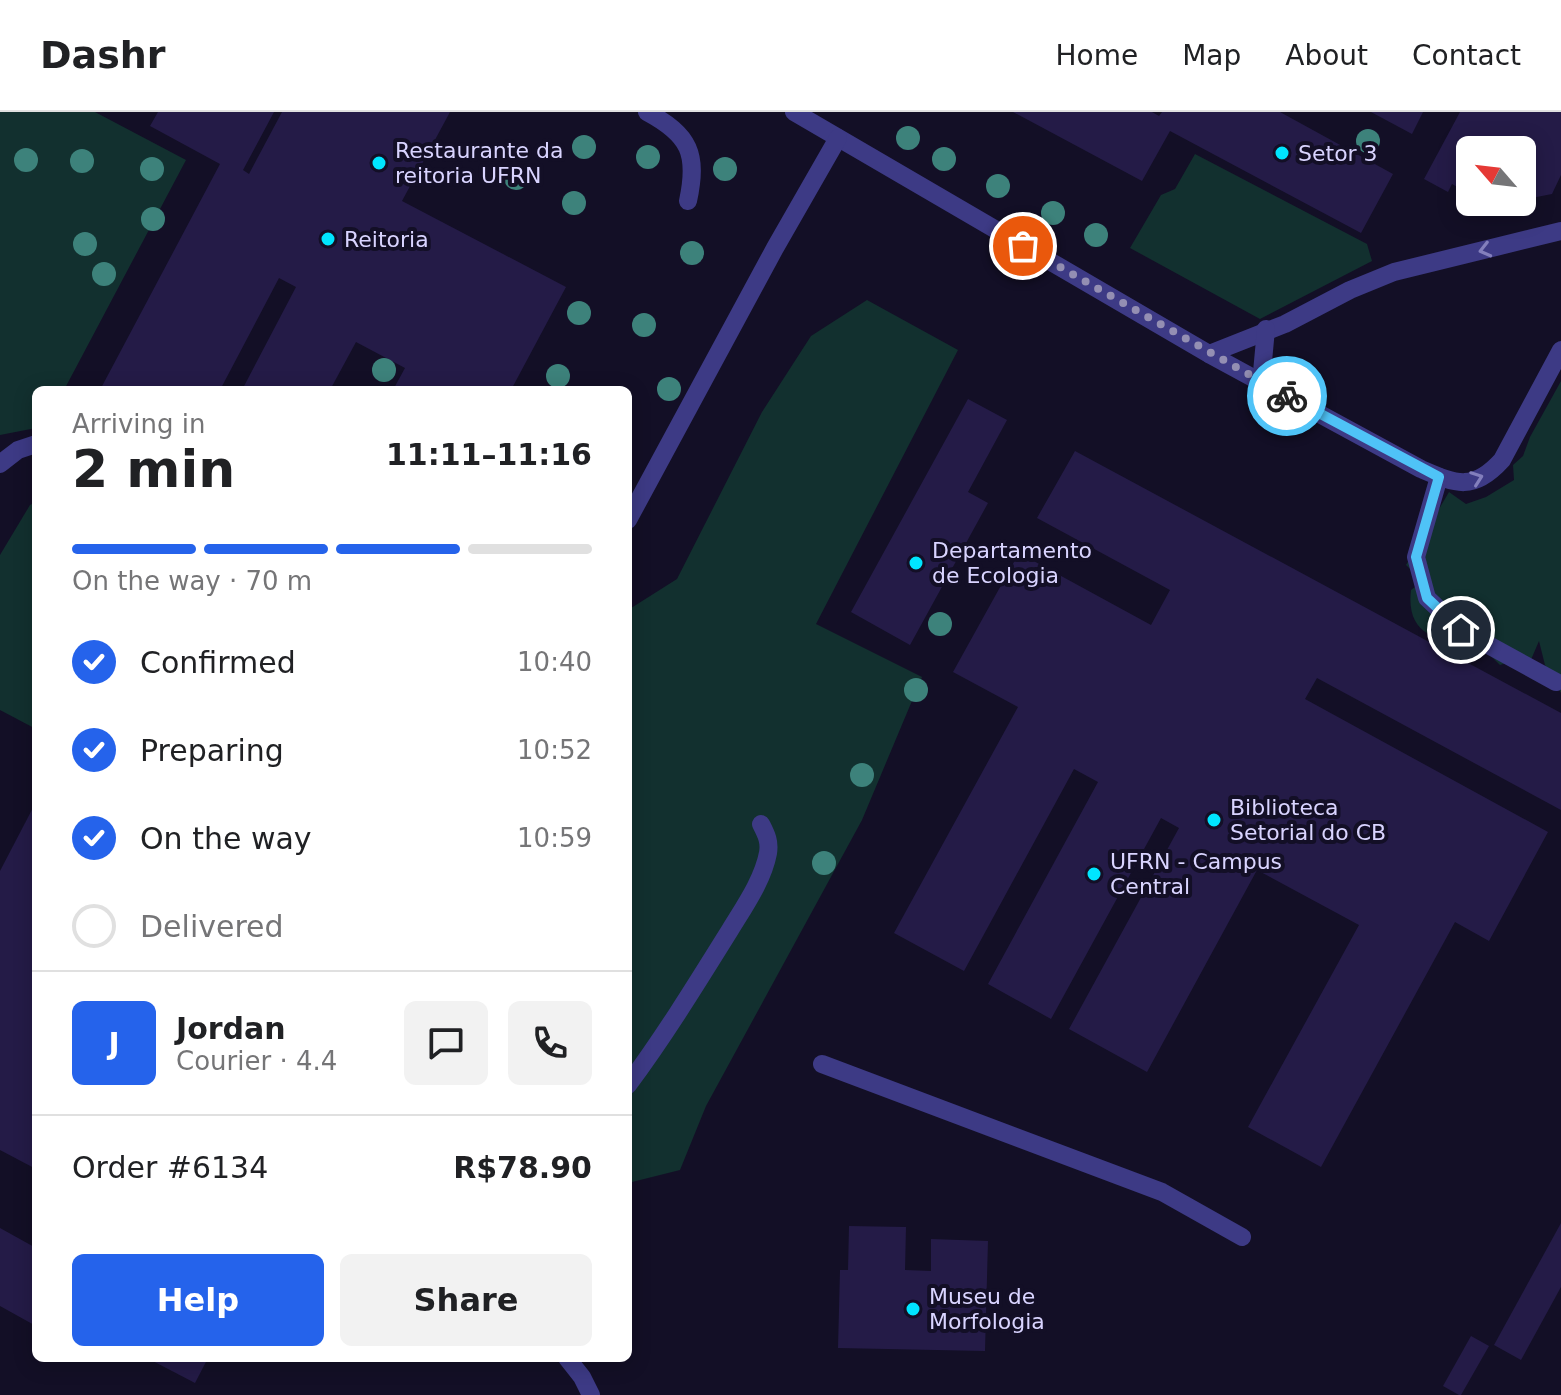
<!DOCTYPE html>
<html lang="en">
<head>
<meta charset="utf-8">
<style>
	:root { --surface:#fff; --page:#f2f2f2; --text:#202124; --muted:#757577; --line:#e0e0e0; --accent:#2563eb }
	body { margin:0; font-family:"DejaVu Sans",sans-serif; background:var(--page); color:var(--text); height:100vh; display:flex; flex-direction:column; font-size:30px; white-space:nowrap }
	* { box-sizing:border-box; margin:0 }
	p { font-size:26px; color:var(--muted) }
	.icon { flex:none; width:44px; height:44px; fill:none; stroke:currentColor; stroke-width:2; stroke-linecap:round; stroke-linejoin:round }
	.map { position:relative; flex:1; overflow:hidden }
	.sheet { position:absolute; left:32px; top:274px; width:600px; height:976px; display:flex; flex-direction:column; background:var(--surface); border-radius:12px; box-shadow:0 4px 20px #0003 }
	.sheet>* { flex:none }
	.needle { width:52px; rotate:298deg }
	.buttons { position:absolute; left:1456px; top:24px; display:grid; gap:16px }
	.buttons a { display:grid; place-items:center; width:80px; height:80px; border-radius:12px; background:var(--surface); box-shadow:0 4px 20px #0003; font-size:40px }
	.pin { position:absolute; display:grid; place-items:center; width:68px; height:68px; color:#fff; margin:-34px; border:4px solid #fff; border-radius:50%; box-shadow:0 2px 8px #0007 }
	.courier { position:absolute; display:grid; place-items:center; width:80px; height:80px; margin:-40px; border:6px solid #4fc3f7; border-radius:50%; background:#fff; color:#222; box-shadow:0 2px 10px #0007 }
	.head em { font-style:normal; font-weight:600 }
	.head div { display:flex; flex-direction:column-reverse }
	.head { display:flex; align-items:center; justify-content:space-between; height:136px; padding:0 40px }
	h1 { font-size:52px; font-weight:600; line-height:60px }
	.bar { display:grid; grid-template-columns:repeat(4,1fr); gap:12px 8px; align-content:center; height:96px; padding:0 40px }
	.bar i { height:10px; border-radius:6px; background:var(--line) }
	.bar .selected { background:var(--accent) }
	.bar p { grid-column:span 4 }
	.line { display:flex; align-items:center; gap:20px; padding:0 40px; border-top:2px solid var(--line) }
	.line div { flex:1 }
	.round { display:grid; place-items:center; flex:none; width:84px; height:84px; border-radius:12px; background:var(--page) }
	ol { padding:0 40px; list-style:none }
	li { display:flex; align-items:center; gap:24px; height:88px }
	li p { margin-inline-start:auto }
	li .icon { padding:8px; border-radius:50%; background:var(--accent); color:#fff; stroke-width:4 }
	li:last-child { color:var(--muted) }
	li i { width:44px; height:44px; border:4px solid var(--line); border-radius:50% }
	.primary-button { display:flex; gap:16px; margin-top:auto; padding:16px 40px }
	.primary-button a { flex:1; height:92px; border-radius:12px; background:var(--accent); color:#fff; font-size:32px; font-weight:600; line-height:92px; text-align:center }
	.primary-button a+a { background:var(--page); color:var(--text) }
	header { display:flex; align-items:center; gap:48px; box-sizing:border-box; height:112px; padding:0 40px; background:var(--surface); border-bottom:2px solid var(--line) }
	header strong { font-size:38px }
	nav { display:flex; gap:44px; margin-inline-start:auto; font-size:28px }
	.map>svg:first-child { display:block }
	.green { fill:#12302f }
	.building { fill:#241b47 }
	.lines { fill:none; stroke-linecap:round; stroke-linejoin:round }
	.lane { stroke:#3d3a85; stroke-width:18 }
	.tree { fill:#3d827b }
	.oneway { stroke:#837fbc }
	.done { stroke:#948fb3; stroke-width:8; stroke-dasharray:0 14.4 }
	.route { stroke:#4fc3f7; stroke-width:10 }
	.poi-dot { fill:#00e5ff; stroke:#130f26; stroke-width:3 }
	.labels { text-anchor:middle; stroke-width:8; stroke-linejoin:round; paint-order:stroke }
	.poi-label { font-size:22px; fill:#d9d4ff; stroke:#130f26; text-anchor:start }
</style>
</head>
<body>
<header>
<strong>Dashr</strong>
<nav><a>Home</a><a>Map</a><a>About</a><a>Contact</a></nav>
</header>
<div class="map">
<svg width="1561" height="1283" viewBox="0 0 1561 1283">
	<rect width="100%" height="100%" fill="#130f26"/>
	<g class="green">
		<polygon points="0,0 95,0 186,48 64,278 36,278 36,316 0,323"/>
		<polygon points="1195,42 1367,132 1372,149 1260,207 1130,136 1161,83 1175,77"/>
		<polygon points="867,188 958,238 816,512 922,565 862,708 706,994 680,1058 628,1071 628,498 677,467 762,300 811,224"/>
		<path d="M1561,269V581L1545,553L1539,529L1530,550L1512,549L1500,553L1487,540L1475,542L1469,531C1433,529 1406,520 1411,478L1423,469L1406,453L1449,380L1466,392L1486,385L1514,368L1513,353L1523,344L1530,325Z"/>
		<polygon points="36,390 36,617 0,598 0,443 30,393"/>
	</g>
	<g class="building">
		<polygon points="158,0 274,0 243,58 249,62 282,0 450,0 402,89 566,175 511,278 393,278 405,256 356,230 330,278 242,278 296,175 279,166 220,278 100,278 220,52 150,14"/>
		<polygon points="1013,0 1152,0 1159,4 1162,0 1280,0 1393,62 1361,121 1170,19 1142,69"/>
		<polygon points="1371,0 1423,0 1412,22"/>
		<polygon points="1460,0 1561,0 1561,63 1552,82 1522,88 1522,38 1470,38 1470,82 1452,72 1448,80 1424,67"/>
		<polygon points="968,287 1007,308 968,380 988,391 910,533 851,500"/>
		<polygon points="1075,339 1561,601 1561,698 1317,566 1305,587 1548,720 1489,829 1455,810 1321,1055 1248,1015 1359,813 1257,758 1147,960 1069,917 1179,716 1161,706 1051,907 988,872 1098,670 1074,657 964,859 894,821 1018,595 953,560 1019,441 1151,513 1170,478 1037,406"/>
		<polygon points="36,690 36,1057 0,1038 0,759"/>
		<polygon points="1561,1111 1561,1175 1521,1248 1494,1233"/>
		<polygon points="849,1114 906,1115 905,1158 931,1159 931,1127 988,1129 985,1239 838,1236 840,1158 848,1158"/>
		<polygon points="0,1116 36,1136 36,1214 0,1194"/>
		<polygon points="1471,1224 1489,1234 1461,1283 1459,1283 1443,1274"/>
		<polygon points="147,1246 208,1246 195,1271"/>
	</g>
	<g class="lines">
		<g class="lane">
			<path d="M647,0C690,23 698,42 688,89"/>
			<path d="M794,0L1209,242L1421,357C1456,372 1473,380 1502,348L1561,238"/>
			<polyline points="1209,242 1285,212 1350,178 1394,160 1561,119"/>
			<polyline points="1261,271 1266,217"/>
			<polyline points="0,352 18,338 36,332"/>
			<polyline points="1439,365 1416,445 1427,486 1461,518 1556,570"/>
			<polyline points="628,408 775,136 838,26"/>
			<polyline points="822,952 1162,1080 1242,1125"/>
			<path d="M628,973C665,923 697,871 730,818C744,795 763,768 768,741C770,729 766,722 761,712"/>
			<polyline points="567,1246 582,1265 591,1283"/>
		</g>
	</g>
	<g class="tree">
		<circle cx="908" cy="26" r="12"/>
		<circle cx="1368" cy="29" r="12"/>
		<circle cx="584" cy="35" r="12"/>
		<circle cx="648" cy="45" r="12"/>
		<circle cx="944" cy="47" r="12"/>
		<circle cx="26" cy="48" r="12"/>
		<circle cx="82" cy="49" r="12"/>
		<circle cx="152" cy="57" r="12"/>
		<circle cx="725" cy="57" r="12"/>
		<circle cx="516" cy="66" r="12"/>
		<circle cx="998" cy="74" r="12"/>
		<circle cx="574" cy="91" r="12"/>
		<circle cx="1053" cy="101" r="12"/>
		<circle cx="153" cy="107" r="12"/>
		<circle cx="1096" cy="123" r="12"/>
		<circle cx="85" cy="132" r="12"/>
		<circle cx="692" cy="141" r="12"/>
		<circle cx="104" cy="162" r="12"/>
		<circle cx="579" cy="201" r="12"/>
		<circle cx="644" cy="213" r="12"/>
		<circle cx="384" cy="258" r="12"/>
		<circle cx="558" cy="264" r="12"/>
		<circle cx="669" cy="277" r="12"/>
		<circle cx="940" cy="512" r="12"/>
		<circle cx="916" cy="578" r="12"/>
		<circle cx="862" cy="663" r="12"/>
		<circle cx="824" cy="751" r="12"/>
	</g>
	<defs><path id="oneway-chevron" d="M-2-3.5L2.5 0L-2 3.5" fill="none" stroke-width="1.6" stroke-linecap="round" stroke-linejoin="round" transform="scale(2)"/></defs>
	<g class="oneway">
		<use href="#oneway-chevron" transform="translate(1485 138) rotate(166)"/>
		<use href="#oneway-chevron" transform="translate(1477 366) rotate(-20)"/>
	</g>
	<g class="lines">
		<polyline class="done" points="1023,134 1287,284"/>
		<polyline class="route" points="1287,284 1439,365 1416,445 1427,486 1461,518"/>
	</g>
	<g class="poi-dot">
		<circle cx="1282" cy="41" r="8"/>
		<circle cx="379" cy="51" r="8"/>
		<circle cx="328" cy="127" r="8"/>
		<circle cx="916" cy="451" r="8"/>
		<circle cx="1214" cy="708" r="8"/>
		<circle cx="1094" cy="762" r="8"/>
		<circle cx="913" cy="1197" r="8"/>
	</g>
	<g class="labels">
		<g class="poi-label">
			<text x="395" y="46">Restaurante da<tspan x="395" dy="25">reitoria UFRN</tspan></text>
			<text x="1298" y="49">Setor 3</text>
			<text x="344" y="135">Reitoria</text>
			<text x="932" y="446">Departamento<tspan x="932" dy="25">de Ecologia</tspan></text>
			<text x="1230" y="703">Biblioteca<tspan x="1230" dy="25">Setorial do CB</tspan></text>
			<text x="1110" y="757">UFRN - Campus<tspan x="1110" dy="25">Central</tspan></text>
			<text x="929" y="1192">Museu de<tspan x="929" dy="25">Morfologia</tspan></text>
		</g>
	</g>
</svg>
<div class="buttons">
<a><svg class="needle" viewBox="-14 -14 28 28"><path d="M0-13l5 13h-10z" fill="#e53935"/><path d="M0 13l5-13h-10z" fill="#757577"/></svg></a>
</div>
<div class="pin" style="left:1023px;top:134px;background:#ea580c"><svg class="icon" aria-label="bag" viewBox="0 0 24 24"><path d="M5 8h14l-1 12H6zM9 8a3 3 0 0 1 6 0"/></svg></div>
<div class="pin" style="left:1461px;top:518px;background:#1f2937"><svg class="icon" aria-label="home" viewBox="0 0 24 24"><path d="M3 11l9-7 9 7M6 9v11h12V9"/></svg></div>
<div class="courier" style="left:1287px;top:284px"><svg class="icon" aria-label="bike" viewBox="0 0 24 24"><circle cx="6" cy="16" r="4"/><circle cx="18" cy="16" r="4"/><path d="M6 16l4-8h5l3 8M10 8l3 8H6M13 5h3"/></svg></div>
<section class="sheet">
<div class="head"><div><h1>2 min</h1><p>Arriving in</p></div><em>11:11–11:16</em></div>
<div class="bar"><i class="selected"></i><i class="selected"></i><i class="selected"></i><i></i><p>On the way · 70 m</p></div>
<ol>
<li><svg class="icon" aria-label="check" viewBox="0 0 24 24"><path d="M5 12l5 5 9-10"/></svg>Confirmed<p>10:40</p></li>
<li><svg class="icon" aria-label="check" viewBox="0 0 24 24"><path d="M5 12l5 5 9-10"/></svg>Preparing<p>10:52</p></li>
<li><svg class="icon" aria-label="check" viewBox="0 0 24 24"><path d="M5 12l5 5 9-10"/></svg>On the way<p>10:59</p></li>
<li><i></i>Delivered</li>
</ol>
<div class="line" style="height:144px"><b class="round" style="background:var(--accent);color:#fff">J</b><div><b>Jordan</b><p>Courier · 4.4</p></div><a class="round"><svg class="icon" aria-label="chat" viewBox="0 0 24 24"><path d="M4 5h16v11H9l-5 4z"/></svg></a><a class="round"><svg class="icon" aria-label="phone" viewBox="0 0 24 24"><path d="M5 4h4l2 5-3 2q2 4 5 5l2-3 5 2v4C11 20 4 13 5 4z"/></svg></a></div>
<div class="line" style="height:104px"><div>Order #6134</div><b>R$78.90</b></div>
<div class="primary-button"><a>Help</a><a>Share</a></div>
</section>
</div>
</body>
</html>
